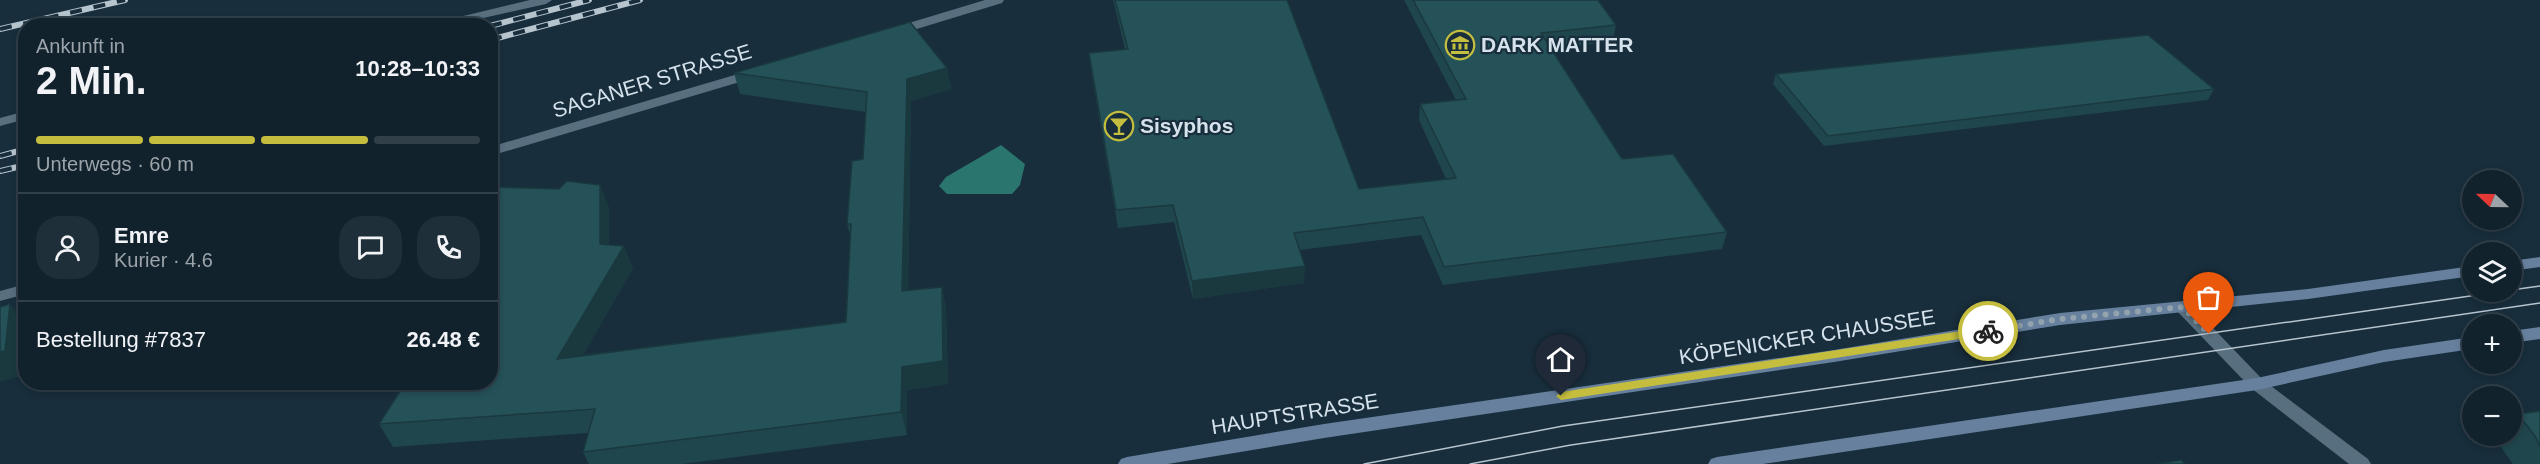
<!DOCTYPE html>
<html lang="de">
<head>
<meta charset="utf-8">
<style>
	:root { --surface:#12222d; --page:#1f2f39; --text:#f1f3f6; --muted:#9ca4aa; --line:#313f49; --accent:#c4bd3e }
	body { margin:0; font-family:Arial,sans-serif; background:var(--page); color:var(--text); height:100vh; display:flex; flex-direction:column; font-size:22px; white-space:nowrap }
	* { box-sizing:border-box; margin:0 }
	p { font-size:20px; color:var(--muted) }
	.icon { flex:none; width:33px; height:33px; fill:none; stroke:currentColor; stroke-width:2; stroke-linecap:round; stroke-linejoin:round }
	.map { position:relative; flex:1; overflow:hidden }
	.details { position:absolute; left:18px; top:18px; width:480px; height:372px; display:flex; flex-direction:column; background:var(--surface); border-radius:24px; box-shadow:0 3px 9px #0003,0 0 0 2px var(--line) }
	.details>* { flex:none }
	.needle { width:39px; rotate:292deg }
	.fabs { position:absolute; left:2462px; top:170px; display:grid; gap:12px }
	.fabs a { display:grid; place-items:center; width:60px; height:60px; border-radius:50%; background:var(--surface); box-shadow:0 3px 9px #0003,0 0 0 2px var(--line); font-size:30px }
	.pin { position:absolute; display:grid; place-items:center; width:51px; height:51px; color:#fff; margin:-62px -26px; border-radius:50% 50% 50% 0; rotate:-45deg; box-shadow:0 0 6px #0007 }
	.pin .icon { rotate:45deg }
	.courier { position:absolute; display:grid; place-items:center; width:60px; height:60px; margin:-30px; border:4px solid #c4bd3e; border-radius:50%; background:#fff; color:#222; box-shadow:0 2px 8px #0007 }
	.summary em { font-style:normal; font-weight:700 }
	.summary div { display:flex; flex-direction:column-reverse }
	.summary { display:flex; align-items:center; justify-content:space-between; height:102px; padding:0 18px }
	h1 { font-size:39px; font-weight:700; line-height:45px }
	.bar { display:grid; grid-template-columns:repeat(4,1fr); gap:9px 6px; align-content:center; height:72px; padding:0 18px }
	.bar i { height:8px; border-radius:4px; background:var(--line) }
	.bar .selected { background:var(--accent) }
	.bar p { grid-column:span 4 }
	.line { display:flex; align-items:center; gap:15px; padding:0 18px; border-top:2px solid var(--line) }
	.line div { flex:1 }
	.round { display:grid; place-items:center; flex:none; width:63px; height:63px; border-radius:24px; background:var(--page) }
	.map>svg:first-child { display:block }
	.water { fill:#2a756d }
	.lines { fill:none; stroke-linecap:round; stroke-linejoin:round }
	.service { fill:#586f7f; fill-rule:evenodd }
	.minor { fill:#586f7f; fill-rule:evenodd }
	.secondary { fill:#66809e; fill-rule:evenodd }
	.tram { stroke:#b6c4ce; stroke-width:1.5 }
	.rail-casing { stroke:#b6c4ce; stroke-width:6 }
	.rail { stroke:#182e3c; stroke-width:4; stroke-dasharray:12; stroke-linecap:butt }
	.wall { fill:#20464d }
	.shaded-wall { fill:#1a393e }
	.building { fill:#255159; stroke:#1a393e; stroke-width:1.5 }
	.route { fill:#c4bd3e }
	.done { stroke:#93a3ae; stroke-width:6; stroke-dasharray:0 10.8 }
	.labels { text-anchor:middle; stroke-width:4.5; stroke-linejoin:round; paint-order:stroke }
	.poi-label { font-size:21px; font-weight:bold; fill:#d5e2eb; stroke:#182e3c; text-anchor:start }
	.street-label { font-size:21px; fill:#d5e2eb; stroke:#182e3c }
</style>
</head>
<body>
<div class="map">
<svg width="2540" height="464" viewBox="0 0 2540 464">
	<rect width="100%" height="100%" fill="#182e3c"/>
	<polygon class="water" points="1001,145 1025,164 1020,185 1012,194 947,194 939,186 946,177"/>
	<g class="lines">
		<g class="service">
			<polygon points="530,0 552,0 546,4 447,26 422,26"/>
			<polygon points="26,111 26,119 0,126 0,118"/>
		</g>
		<g class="minor">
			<polygon points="985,0 1004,0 1002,3 897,35 889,35 887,32 889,29"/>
			<polygon points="755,69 760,70 761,73 760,76 490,156 490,147"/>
			<polygon points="26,284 26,294 0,301 0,291"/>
			<polygon points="2183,302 2189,303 2263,380 2368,459 2371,464 2349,464 2251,388 2177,311 2175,307 2177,303"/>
		</g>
		<g class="secondary">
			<polygon points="2540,257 2540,267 2511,271 2511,261"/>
			<polygon points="2472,266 2472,276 2308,299 2060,325 1834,362 1324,438 1168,464 1118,464 1121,459 1127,457 1324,424 1834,350 2060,313 2308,289"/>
			<polygon points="2540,327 2540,339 2511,343 2511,331"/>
			<polygon points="2472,337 2472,349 2384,362 2257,390 1763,464 1708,464 1711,459 1717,457 2257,378 2384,350"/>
		</g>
		<g class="tram">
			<polyline points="2511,290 2540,286"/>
			<polyline points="1364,464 1563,426 2505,291"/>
			<polyline points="1470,464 1571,445 2540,303"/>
		</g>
		<g class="rail-casing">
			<g id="rail">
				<polyline points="490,26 589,0"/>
				<polyline points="0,29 125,0"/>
				<polyline points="490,40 640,0"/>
				<polyline points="0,156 26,149"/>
				<polyline points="0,171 26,165"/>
			</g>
		</g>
		<use href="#rail" class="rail"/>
	</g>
	<g class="wall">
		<polygon points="1113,0 1287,0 1359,189 1446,179 1419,120 1420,104 1456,100 1404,0 1598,0 1616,25 1613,42 1551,48 1622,159 1727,232 1722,249 1443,285 1421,235 1299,250 1304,283 1193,299 1174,222 1118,228 1091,70 1089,53 1125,49"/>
		<polygon points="947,68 951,89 911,101 908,291 942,287 946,309 948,384 907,390 907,435 682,464 589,464 583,452 588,433 393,447 379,424 405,384 393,382 490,382 609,207 609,245 633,268 583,355 846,322 851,238 847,224 863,159 866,112 740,94 734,73"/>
		<polygon points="1776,74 2214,89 2208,100 1824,146 1773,84"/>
		<polygon points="2540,411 2540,464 2513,464 2496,440 2501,435 2511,435 2511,423 2518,414"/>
	</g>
	<g class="shaded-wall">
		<polygon points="947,68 951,89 911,101 908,314 902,291 907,79"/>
		<polygon points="600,185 609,207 609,266 600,244"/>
		<polygon points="624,246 633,268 568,382 557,359"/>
		<polygon points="1305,266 1304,283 1193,299 1192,281"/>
		<polygon points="942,287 946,309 948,384 907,390 907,435 901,412 902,367"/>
		<polygon points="10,304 26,324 26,362 24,375 0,382 0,352"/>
	</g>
	<g class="building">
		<polygon points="1115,0 1287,0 1359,189 1456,178 1420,104 1466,99 1413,0 1598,0 1616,25 1541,33 1622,159 1673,154 1727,232 1444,267 1423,217 1294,233 1305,266 1192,281 1173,205 1116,210 1089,53 1128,49"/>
		<polygon points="910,22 947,68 907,79 902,291 942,287 943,361 902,367 901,412 583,452 595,409 379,424 406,382 490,382 490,187 559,189 567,181 600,185 600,244 624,246 557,359 846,322 851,224 847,224 852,161 863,159 867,92 734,73"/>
		<polygon points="2148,35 2214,89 1828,136 1776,74"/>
		<polygon points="10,304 5,351 0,352 0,307"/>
		<polygon points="2540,411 2540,447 2535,436 2518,414"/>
		<polygon points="2181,460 2185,464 2157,464"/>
	</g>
	<polygon class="route" points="1988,327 1994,331 1992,334 1561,400 1556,396 1561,392"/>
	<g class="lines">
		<polyline class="done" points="1988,331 2060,319 2183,307 2209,334"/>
	</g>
	<defs>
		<g id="museum-ring" transform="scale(1.5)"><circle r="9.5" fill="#182e3c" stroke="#c4bd3e" stroke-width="1.5"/><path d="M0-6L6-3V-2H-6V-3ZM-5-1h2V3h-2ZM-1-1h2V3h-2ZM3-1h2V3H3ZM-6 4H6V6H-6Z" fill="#c4bd3e"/></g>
		<g id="bar-ring" transform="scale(1.5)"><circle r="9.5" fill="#182e3c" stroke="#c4bd3e" stroke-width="1.5"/><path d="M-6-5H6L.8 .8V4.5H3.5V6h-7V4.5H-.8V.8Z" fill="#c4bd3e"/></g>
	</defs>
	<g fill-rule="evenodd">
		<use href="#museum-ring" x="1460" y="45"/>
		<use href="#bar-ring" x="1119" y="126"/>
	</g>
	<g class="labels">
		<g class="poi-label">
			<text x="1481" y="52">DARK MATTER</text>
			<text x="1140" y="133">Sisyphos</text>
		</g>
		<g class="street-label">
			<text transform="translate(652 81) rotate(-17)" y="7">SAGANER STRASSE</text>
			<text transform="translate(1807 337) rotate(-9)" y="7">KÖPENICKER CHAUSSEE</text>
			<text transform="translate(1295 414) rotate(-9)" y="7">HAUPTSTRASSE</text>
		</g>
	</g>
</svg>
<div class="fabs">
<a><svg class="needle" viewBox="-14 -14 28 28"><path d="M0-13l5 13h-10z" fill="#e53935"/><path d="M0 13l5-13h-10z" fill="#9ca4aa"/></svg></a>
<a><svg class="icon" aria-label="layers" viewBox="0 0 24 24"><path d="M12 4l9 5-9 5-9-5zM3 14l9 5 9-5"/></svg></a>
<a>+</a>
<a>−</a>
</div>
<div class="pin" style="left:2209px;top:334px;background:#ea580c"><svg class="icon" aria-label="bag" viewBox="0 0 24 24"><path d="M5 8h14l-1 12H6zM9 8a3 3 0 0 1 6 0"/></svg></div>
<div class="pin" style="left:1561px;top:396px;background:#1f2937"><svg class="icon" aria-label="home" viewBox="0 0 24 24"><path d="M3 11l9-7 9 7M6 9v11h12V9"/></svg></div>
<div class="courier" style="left:1988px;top:331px"><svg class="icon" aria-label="bike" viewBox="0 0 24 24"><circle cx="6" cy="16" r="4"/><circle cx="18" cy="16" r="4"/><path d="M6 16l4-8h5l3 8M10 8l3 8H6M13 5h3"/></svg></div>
<section class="details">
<div class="summary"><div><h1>2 Min.</h1><p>Ankunft in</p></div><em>10:28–10:33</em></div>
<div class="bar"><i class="selected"></i><i class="selected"></i><i class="selected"></i><i></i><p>Unterwegs · 60 m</p></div>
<div class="line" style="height:108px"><a class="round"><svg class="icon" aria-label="person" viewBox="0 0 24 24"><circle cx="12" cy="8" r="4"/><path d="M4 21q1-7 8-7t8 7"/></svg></a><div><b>Emre</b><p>Kurier · 4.6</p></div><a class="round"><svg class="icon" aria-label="chat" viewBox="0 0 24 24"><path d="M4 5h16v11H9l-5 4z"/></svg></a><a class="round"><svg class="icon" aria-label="phone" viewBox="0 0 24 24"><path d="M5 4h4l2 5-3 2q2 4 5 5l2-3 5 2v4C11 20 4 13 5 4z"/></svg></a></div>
<div class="line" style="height:78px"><div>Bestellung #7837</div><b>26.48 €</b></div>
</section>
</div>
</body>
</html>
